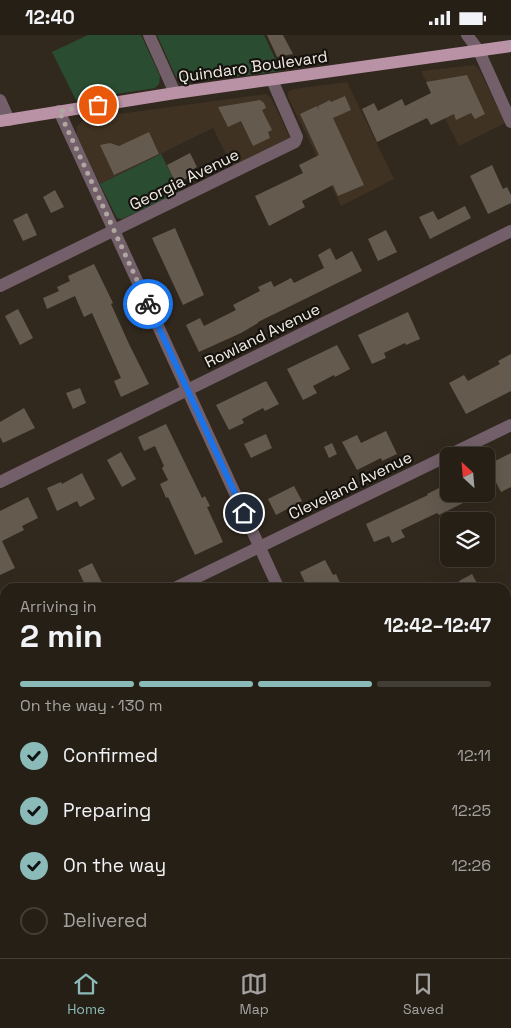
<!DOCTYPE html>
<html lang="en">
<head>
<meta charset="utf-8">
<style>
	:root { --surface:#261f16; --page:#2e271f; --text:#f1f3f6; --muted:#a4a2a1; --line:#423d35; --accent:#8bbbb9 }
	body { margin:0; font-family:"Space Grotesk",sans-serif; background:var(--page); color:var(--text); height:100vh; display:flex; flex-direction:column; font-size:19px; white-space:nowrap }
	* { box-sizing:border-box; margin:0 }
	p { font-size:16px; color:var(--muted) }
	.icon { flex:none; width:28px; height:28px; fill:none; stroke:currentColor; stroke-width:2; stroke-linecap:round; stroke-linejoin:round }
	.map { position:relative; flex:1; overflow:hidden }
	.side { position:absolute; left:0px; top:548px; width:511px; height:376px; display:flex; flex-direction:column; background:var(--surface); border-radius:15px 15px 0 0; box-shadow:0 5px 20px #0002,0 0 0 1px var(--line) }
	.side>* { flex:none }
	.needle { width:32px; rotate:334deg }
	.buttons { position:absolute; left:440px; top:412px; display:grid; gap:10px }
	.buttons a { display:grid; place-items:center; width:55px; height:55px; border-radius:8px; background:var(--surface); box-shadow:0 5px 20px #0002,0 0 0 1px var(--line); font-size:25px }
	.pin { position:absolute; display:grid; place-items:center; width:42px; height:42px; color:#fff; margin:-21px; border:2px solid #fff; border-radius:50%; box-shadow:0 1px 5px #0007 }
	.courier { position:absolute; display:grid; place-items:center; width:50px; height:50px; margin:-25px; border:4px solid #1a73e8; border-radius:50%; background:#fff; color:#222; box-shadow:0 1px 6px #0007 }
	.head em { font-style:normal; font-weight:700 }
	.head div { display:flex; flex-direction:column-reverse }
	.head { display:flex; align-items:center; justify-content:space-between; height:85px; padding:0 20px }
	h1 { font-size:32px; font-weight:700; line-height:38px }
	.bar { display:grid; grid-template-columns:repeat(4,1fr); gap:8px 5px; align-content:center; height:60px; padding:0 20px }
	.bar i { height:6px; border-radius:4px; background:var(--line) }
	.bar .current { background:var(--accent) }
	.bar p { grid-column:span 4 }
	ol { padding:0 20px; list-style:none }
	li { display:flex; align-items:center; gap:15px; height:55px }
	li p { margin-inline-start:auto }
	li .icon { padding:5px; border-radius:50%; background:var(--accent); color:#111; stroke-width:4 }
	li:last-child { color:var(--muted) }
	li i { width:28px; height:28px; border:2px solid var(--line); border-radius:50% }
	.status { display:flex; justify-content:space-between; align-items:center; height:35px; padding:0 25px; background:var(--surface); direction:ltr }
	.status svg { height:14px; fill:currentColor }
	.tab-bar { display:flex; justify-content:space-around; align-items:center; height:70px; border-top:1px solid var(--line); background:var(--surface); font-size:14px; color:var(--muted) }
	.tab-bar a { display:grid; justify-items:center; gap:2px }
	.tab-bar .current { color:var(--accent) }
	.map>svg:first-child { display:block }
	.built { fill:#3f3222 }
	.green { fill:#2a4d32 }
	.building { fill:#645a4e }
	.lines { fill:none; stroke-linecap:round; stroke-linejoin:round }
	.minor { stroke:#725f69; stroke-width:12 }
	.major { stroke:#b992a6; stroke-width:12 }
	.done { stroke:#afa8a0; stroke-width:5; stroke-dasharray:0 9 }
	.route { stroke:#1a73e8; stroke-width:6 }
	.labels { text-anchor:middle; stroke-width:4.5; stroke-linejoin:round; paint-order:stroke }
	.street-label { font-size:16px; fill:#f3ede6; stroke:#16130e }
</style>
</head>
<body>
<div class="status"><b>12:40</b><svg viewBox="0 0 49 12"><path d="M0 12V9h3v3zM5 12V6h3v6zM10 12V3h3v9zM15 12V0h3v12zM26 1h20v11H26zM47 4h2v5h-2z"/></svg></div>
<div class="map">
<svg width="511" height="923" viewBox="0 0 511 923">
	<rect width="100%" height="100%" fill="#32291e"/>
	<g class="built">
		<polygon points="474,30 479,34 505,88 459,111 421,36"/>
		<polygon points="347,47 394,144 341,171 288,62 288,57 294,54"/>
		<polygon points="266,59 271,63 290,103 232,131 213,93 100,149 76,99 77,92 82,86 90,83"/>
		<polygon points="511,590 511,690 506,680 506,593"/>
	</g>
	<g class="green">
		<polygon points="88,0 141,0 160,41 159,49 155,53 76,65 52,17"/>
		<polygon points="157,0 264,0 281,36 184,48 180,46 176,42"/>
		<polygon points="161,119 180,157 122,184 117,183 100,149"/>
		<polygon points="511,599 511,631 506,621 506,601"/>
	</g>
	<g class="building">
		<polygon points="267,0 283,0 293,19 277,22"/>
		<polygon points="467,40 485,79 475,84 471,78 456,85 454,79 431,90 427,83 377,107 362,74 374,68 378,76 402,64 405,71 431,58 426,47"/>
		<polygon points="345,61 351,75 333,83 364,150 338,161 333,150 302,166 305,172 269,191 255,161 303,138 299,130 319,120 300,79 317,71 319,75 318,71 330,65 331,67"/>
		<polygon points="260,65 264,68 266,73 262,75 272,95 268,97 270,103 253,111 241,86 228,92 218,72"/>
		<polygon points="149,97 159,119 114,140 100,110 110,108 119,111"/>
		<polygon points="190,118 197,132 190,136 193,140 176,149 167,130"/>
		<polygon points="492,130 503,154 507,152 511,160 511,168 488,179 470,141"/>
		<polygon points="55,155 64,172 51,178 43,162"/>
		<polygon points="465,171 471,183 430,204 419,182 433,176 438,185"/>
		<polygon points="27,178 37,200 23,206 13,185"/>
		<polygon points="175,193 204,260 183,270 152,203"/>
		<polygon points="386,195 397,217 378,226 368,204"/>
		<polygon points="330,213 336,225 352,216 362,236 258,287 258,288 241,298 199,317 186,290 200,283 204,291 236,275 233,270 260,256 258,252 271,246 274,252 291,243 294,248 324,233 318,220"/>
		<polygon points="94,229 113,268 111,269 129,309 149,349 121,362 114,346 121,343 92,278 84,282 75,261 47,274 43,263 59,256 57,252 70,246 68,241"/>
		<polygon points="18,274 33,303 20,310 5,281"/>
		<polygon points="408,277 420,304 406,310 405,308 384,318 386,323 372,329 358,300"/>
		<polygon points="337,310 350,334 335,342 334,340 313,351 317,358 303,365 287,334"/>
		<polygon points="511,319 511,356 466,379 449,348 464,340 468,346 500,329 498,326"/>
		<polygon points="266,346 279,369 265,376 263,373 242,384 244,388 229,395 216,370"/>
		<polygon points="80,353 86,368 73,374 66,358"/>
		<polygon points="24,373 35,393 3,408 0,402 0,387"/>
		<polygon points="166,389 202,463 205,461 210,471 207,472 223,507 195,520 168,462 166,463 160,449 168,445 162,433 164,431 155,411 144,416 138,402"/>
		<polygon points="386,396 397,419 382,426 381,423 357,435 342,407 357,400 361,408"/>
		<polygon points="266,399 272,413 251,423 244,409"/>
		<polygon points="332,408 337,419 329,423 324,412"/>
		<polygon points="121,417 136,444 122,452 107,425"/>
		<polygon points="511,418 511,452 501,457 487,430"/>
		<polygon points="82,438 95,464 80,472 77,466 57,476 47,453 61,447 62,449"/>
		<polygon points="294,451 302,466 276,480 268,464"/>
		<polygon points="443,451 447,459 481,459 439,480 437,478 401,495 405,502 392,508 389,501 374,507 366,489 428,460 427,459"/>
		<polygon points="28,462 38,483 22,491 24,495 2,506 15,533 0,540 0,476"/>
		<polygon points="325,525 333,540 336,539 342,552 307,552 300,537"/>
		<polygon points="92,528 104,552 86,552 78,535"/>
		<polygon points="472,539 479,552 462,552 459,546"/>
	</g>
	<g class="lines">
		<g class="minor">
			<polyline points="149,0 175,58"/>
			<polyline points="467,0 479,16 511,87"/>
			<polyline points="0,65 9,85"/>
			<polyline points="59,76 278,552"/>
			<polyline points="0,251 295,107 297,102 272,45"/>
			<polyline points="0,447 511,196"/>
			<polyline points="177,552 511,390"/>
			<polyline points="506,584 511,581"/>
			<polyline points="0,638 5,635"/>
			<polyline points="506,777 511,775"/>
			<polyline points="0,835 5,832"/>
			<polyline points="0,858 5,868"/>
			<polyline points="29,919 31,923"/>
			<polyline points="449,919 451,923"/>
			<polyline points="205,923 213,919"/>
		</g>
		<polyline class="major" points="0,86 175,58 511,11"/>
	</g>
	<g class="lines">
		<polyline class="done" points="98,70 59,76 148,269"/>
		<polyline class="route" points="148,269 244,478"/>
	</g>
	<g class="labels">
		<g class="street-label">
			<text transform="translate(253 31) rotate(-8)" y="6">Quindaro Boulevard</text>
			<text transform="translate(184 144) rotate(-26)" y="6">Georgia Avenue</text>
			<text transform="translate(262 300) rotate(-26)" y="6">Rowland Avenue</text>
			<text transform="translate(350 450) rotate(-26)" y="6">Cleveland Avenue</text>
		</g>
	</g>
</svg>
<div class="buttons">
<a><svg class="needle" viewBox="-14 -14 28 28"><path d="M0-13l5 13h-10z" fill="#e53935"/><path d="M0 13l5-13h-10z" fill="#a4a2a1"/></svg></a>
<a><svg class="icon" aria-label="layers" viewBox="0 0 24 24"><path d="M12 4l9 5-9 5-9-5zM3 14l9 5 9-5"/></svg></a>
</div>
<div class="pin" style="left:98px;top:70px;background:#ea580c"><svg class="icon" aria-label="bag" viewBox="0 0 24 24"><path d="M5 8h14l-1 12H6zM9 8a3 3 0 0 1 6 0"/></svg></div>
<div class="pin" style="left:244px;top:478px;background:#1f2937"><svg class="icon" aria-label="home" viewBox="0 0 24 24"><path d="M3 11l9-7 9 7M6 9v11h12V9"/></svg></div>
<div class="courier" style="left:148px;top:269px"><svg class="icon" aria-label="bike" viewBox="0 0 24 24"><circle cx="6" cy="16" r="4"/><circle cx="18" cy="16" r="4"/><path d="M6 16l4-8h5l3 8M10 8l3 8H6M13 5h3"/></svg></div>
<section class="side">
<div class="head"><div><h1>2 min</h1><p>Arriving in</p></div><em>12:42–12:47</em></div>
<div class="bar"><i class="current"></i><i class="current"></i><i class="current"></i><i></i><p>On the way · 130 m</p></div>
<ol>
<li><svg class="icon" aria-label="check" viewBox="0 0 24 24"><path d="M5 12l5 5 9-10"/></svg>Confirmed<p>12:11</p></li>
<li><svg class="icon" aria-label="check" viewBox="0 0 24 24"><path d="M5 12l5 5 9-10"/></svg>Preparing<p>12:25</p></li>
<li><svg class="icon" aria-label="check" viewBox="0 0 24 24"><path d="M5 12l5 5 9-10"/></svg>On the way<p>12:26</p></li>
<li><i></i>Delivered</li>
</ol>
</section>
</div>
<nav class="tab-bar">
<a class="current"><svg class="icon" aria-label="home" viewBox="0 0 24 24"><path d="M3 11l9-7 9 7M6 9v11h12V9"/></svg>Home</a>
<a><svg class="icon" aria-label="map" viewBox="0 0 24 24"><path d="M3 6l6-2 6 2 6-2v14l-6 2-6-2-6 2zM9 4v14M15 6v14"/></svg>Map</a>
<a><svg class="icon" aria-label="saved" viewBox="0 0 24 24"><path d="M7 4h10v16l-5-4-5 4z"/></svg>Saved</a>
</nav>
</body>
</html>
